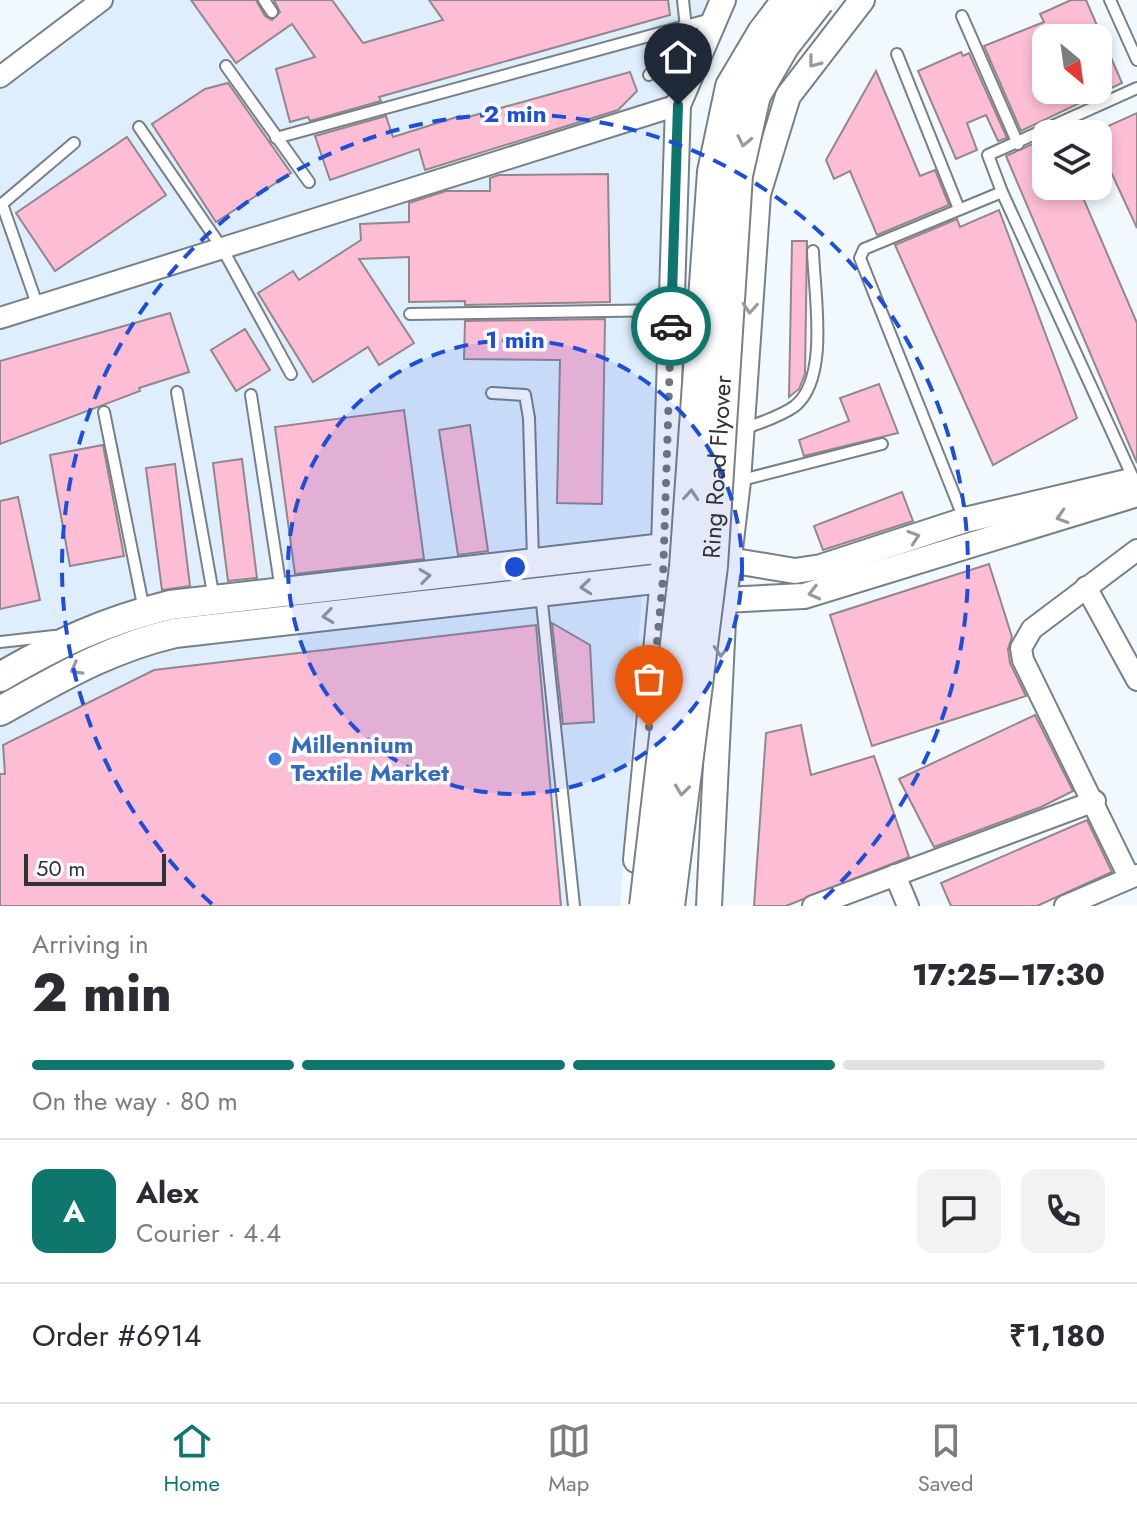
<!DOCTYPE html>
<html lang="en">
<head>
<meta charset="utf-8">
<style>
	:root { --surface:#fff; --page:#f2f2f3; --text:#2b2b33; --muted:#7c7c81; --line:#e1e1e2; --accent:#0f766e }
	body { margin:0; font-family:Jost,sans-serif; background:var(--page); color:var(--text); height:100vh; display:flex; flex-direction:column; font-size:30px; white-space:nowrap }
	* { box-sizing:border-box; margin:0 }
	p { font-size:26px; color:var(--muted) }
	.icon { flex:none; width:44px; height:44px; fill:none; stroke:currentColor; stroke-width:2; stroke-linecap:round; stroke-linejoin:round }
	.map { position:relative; height:906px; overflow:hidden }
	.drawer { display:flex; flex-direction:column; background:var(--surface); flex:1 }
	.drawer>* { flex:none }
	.needle { width:52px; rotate:151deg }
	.tools { position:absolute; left:1032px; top:24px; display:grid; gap:16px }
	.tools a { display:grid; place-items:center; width:80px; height:80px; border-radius:16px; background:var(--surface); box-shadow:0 4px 12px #0003; font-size:40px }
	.scale { position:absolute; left:24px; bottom:20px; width:142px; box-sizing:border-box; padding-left:8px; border:4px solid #2f3336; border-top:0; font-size:22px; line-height:28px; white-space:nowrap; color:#2f3336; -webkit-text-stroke:6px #fff; paint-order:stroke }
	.pin { position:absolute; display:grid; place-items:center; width:68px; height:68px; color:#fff; margin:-82px -34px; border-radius:50% 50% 50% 0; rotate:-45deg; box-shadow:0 0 8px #0007 }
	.pin .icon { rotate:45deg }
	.courier { position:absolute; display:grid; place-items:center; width:80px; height:80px; margin:-40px; border:6px solid #0f766e; border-radius:50%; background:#fff; color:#222; box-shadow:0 2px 10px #0007 }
	.head em { font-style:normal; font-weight:800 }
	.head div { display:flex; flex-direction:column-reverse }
	.head { display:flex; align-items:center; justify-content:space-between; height:136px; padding:0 32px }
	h1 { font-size:52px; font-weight:800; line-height:60px }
	.bar { display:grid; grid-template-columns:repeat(4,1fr); gap:12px 8px; align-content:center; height:96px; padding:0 32px }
	.bar i { height:10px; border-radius:6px; background:var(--line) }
	.bar .current { background:var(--accent) }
	.bar p { grid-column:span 4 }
	.line { display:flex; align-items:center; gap:20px; padding:0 32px; border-top:2px solid var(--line) }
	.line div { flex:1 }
	.round { display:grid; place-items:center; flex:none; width:84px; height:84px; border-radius:16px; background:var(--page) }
	.tab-bar { display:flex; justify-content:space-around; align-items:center; height:112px; border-top:2px solid var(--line); background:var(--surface); font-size:22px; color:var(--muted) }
	.tab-bar a { display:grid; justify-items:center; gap:4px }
	.tab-bar .current { color:var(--accent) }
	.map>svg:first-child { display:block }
	.built { fill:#deeefc }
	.building { fill:#fdbed5; stroke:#92878b; stroke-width:2; fill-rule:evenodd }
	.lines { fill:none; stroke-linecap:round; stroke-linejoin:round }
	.service-casing { stroke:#778087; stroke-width:14 }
	.minor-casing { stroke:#778087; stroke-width:24 }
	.tertiary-casing { stroke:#778087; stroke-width:28 }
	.secondary-casing { stroke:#778087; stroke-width:32 }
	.service { stroke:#fff; stroke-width:10 }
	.minor { stroke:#fff; stroke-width:20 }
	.tertiary { stroke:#fff; stroke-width:24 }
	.secondary { stroke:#fff; stroke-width:28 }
	.trunk-bridge-casing { stroke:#778087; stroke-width:36; stroke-linecap:butt }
	.trunk-bridge { stroke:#fff; stroke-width:32 }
	.oneway { stroke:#97999a }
	.done { stroke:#73787c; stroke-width:8; stroke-dasharray:0 14.4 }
	.route { stroke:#0f766e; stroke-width:10 }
	.ring { fill:none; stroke:#1d4ed8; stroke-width:4; stroke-dasharray:14 10 }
	.shop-dot { fill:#3f7fe0; stroke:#fff; stroke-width:3 }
	.labels { text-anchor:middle; stroke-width:7; stroke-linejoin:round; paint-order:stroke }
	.street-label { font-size:24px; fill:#2f3336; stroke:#fff }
	.shop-label { font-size:24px; font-weight:bold; fill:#366cbe; stroke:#fff; text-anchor:start }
	.centre { fill:#1d4ed8; stroke:#fff; stroke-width:4 }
	.ring-label { font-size:24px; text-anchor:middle; font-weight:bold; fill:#1d4ed8; stroke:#fff; stroke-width:7; stroke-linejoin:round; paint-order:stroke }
</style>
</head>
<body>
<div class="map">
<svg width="1137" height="906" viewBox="0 0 1137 906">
	<rect width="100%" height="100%" fill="#f1f9ff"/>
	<g class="built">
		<polygon points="111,0 715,0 672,99 651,540 169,603 0,673 0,83"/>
		<polygon points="642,595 620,906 0,906 0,720 131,648"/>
	</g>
	<g class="building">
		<polygon points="191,0 256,0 265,16 272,20 280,12 274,0 332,0 363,43 443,20 429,0 668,0 670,15 379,97 381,101 310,121 308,117 290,122 276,69 315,57 292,24 236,63"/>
		<path d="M1071,0H1086L1122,83L1021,131L984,46L1044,22L1040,14ZM1037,38H1098V90H1046V60Z"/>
		<polygon points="961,52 963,56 969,53 1007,138 998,141 986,115 967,123 977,150 956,159 918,71"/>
		<polygon points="876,71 920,176 935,170 949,205 877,235 850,171 834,179 826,160"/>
		<polygon points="630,72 637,91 618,110 425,170 419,149 330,180 315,136 386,116 393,137 460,116 461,119"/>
		<polygon points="228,83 291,173 216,222 152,124 205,89"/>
		<polygon points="1137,113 1137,228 1098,144 1098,134 1093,133"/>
		<polygon points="127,137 166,195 55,271 16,213"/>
		<polygon points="1046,138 1046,186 1078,186 1137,323 1137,463 1006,156"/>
		<polygon points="608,174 610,302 465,305 465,301 409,302 409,257 359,259 414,343 379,365 368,347 313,382 258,293 293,271 299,280 361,240 360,224 409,222 409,203 446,191 490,191 490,178 499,175"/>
		<polygon points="999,210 1077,418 993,465 895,245 957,219 960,227"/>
		<polygon points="792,241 807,241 805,374 799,389 789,397"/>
		<polygon points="170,313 189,372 139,388 140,391 0,444 0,361"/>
		<polygon points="605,319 602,504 557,503 560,360 464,359 465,321"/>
		<polygon points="245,329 270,370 236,391 211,350"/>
		<polygon points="879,384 898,433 804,456 799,440 849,421 840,398"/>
		<polygon points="404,410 424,559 295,574 275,427"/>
		<polygon points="470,425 488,551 458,555 439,430"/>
		<polygon points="103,445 124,556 70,566 50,455"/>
		<polygon points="242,459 257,578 228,581 213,463"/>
		<polygon points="175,464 190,586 162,590 146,468"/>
		<polygon points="902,492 913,521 823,550 814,526"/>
		<polygon points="18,497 40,600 0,609 0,501"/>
		<polygon points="989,564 1012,637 1008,649 1010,663 1026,696 872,746 830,615"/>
		<polygon points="552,623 590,645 594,722 563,724"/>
		<polygon points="536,625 561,906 0,906 0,774 5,774 3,745 154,670"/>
		<polygon points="1035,715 1073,791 1041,807 934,847 899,779"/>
		<polygon points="801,725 811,775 874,756 909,857 786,906 754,906 766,733"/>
		<polygon points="1087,820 1112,872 1037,906 951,906 941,883"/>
	</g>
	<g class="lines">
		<g class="service-casing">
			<g id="service">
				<polyline points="264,0 272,12"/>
				<polyline points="1110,0 1137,60"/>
				<polyline points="962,16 1018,144"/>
				<polyline points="897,54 959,209"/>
				<polyline points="226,66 309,182"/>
				<polyline points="649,75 686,28 683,0"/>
				<polyline points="139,127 222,248 291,374"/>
				<polyline points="276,138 711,19"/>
				<polyline points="1002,192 1134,480"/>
				<polyline points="38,307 2,204 74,143"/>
				<polyline points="410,314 671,310"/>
				<polyline points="177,392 214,599"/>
				<polyline points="492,393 525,395 529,418 533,559"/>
				<polyline points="251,395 281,590"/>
				<polyline points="104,412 144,610"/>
				<path d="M744,429C761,422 780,417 795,406C830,378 814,292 813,251"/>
				<polyline points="738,481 882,444"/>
				<polyline points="964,519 860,258 864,249 1002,192 988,155 1137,88"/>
				<polyline points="541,594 574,906"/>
				<polyline points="0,642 54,636"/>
			</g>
		</g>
		<g class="minor-casing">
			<g id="minor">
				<polyline points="0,77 102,0"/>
				<polyline points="0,318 678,105"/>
				<polyline points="1086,587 1137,680"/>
				<polyline points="895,875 908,906"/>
				<polyline points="1129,877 1023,660 1021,648 1032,629 1137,550"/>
				<polyline points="813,906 1095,801"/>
				<polyline points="1065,906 1137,875"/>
			</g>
		</g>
		<g class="tertiary-casing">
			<g id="tertiary">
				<polyline points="717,558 795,571 821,567 965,520 1127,482"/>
				<polyline points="712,596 724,600 804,596 1137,494"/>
				<polyline points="636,860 663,578 678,105 723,0"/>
				<polyline points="709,906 724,600 738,481 758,194 788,96 862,0"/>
			</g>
		</g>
		<g class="secondary-casing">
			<g id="secondary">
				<path d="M0,677C61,642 102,622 170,605L664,548"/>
				<path d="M0,711C60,678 107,649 175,633L663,578"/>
			</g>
		</g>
		<use href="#service" class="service"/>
		<use href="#minor" class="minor"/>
		<use href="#tertiary" class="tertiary"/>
		<use href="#secondary" class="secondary"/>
		<g class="trunk-bridge-casing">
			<g id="trunk-bridge">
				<polyline points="646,906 686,567 714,172 732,87 764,33 789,0"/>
				<path id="s1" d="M668,906L711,566L736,175L754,95L783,45L818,0"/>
			</g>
		</g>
		<use href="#trunk-bridge" class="trunk-bridge"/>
	</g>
	<defs><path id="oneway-chevron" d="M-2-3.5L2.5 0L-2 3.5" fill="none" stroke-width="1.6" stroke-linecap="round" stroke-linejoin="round" transform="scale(2)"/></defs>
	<g class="oneway">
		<use href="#oneway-chevron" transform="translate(814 62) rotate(128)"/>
		<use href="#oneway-chevron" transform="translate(744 141) rotate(102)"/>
		<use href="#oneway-chevron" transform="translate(750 308) rotate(94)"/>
		<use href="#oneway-chevron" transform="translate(691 495) rotate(-86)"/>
		<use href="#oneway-chevron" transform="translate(1062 517) rotate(163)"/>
		<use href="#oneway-chevron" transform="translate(914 537) rotate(-18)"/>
		<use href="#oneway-chevron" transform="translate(425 576) rotate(-7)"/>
		<use href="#oneway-chevron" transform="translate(586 587) rotate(174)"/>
		<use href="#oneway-chevron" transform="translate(814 593) rotate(166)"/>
		<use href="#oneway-chevron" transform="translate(328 616) rotate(173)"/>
		<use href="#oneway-chevron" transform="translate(721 651) rotate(93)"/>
		<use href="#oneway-chevron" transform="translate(76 669) rotate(151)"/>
		<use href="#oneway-chevron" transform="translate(682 790) rotate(97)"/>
	</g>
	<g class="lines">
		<polyline class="done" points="649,727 663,578 671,326"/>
		<polyline class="route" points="671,326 678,105"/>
	</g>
	<circle cx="515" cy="567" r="227" fill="#1d4ed8" fill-opacity=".12"/>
	<g class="ring">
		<circle cx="515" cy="567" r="227"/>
		<path d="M212 904A453 453 0 1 1 818 904"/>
	</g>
	<circle class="shop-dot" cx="275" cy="759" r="8"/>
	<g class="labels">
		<g class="street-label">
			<text dy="8" stroke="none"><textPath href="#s1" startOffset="442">Ring Road Flyover</textPath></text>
		</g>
		<g class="shop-label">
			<text x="291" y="753">Millennium<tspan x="291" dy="28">Textile Market</tspan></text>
		</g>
	</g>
	<circle cx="515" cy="567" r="12" class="centre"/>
	<g class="ring-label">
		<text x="515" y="122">2 min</text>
		<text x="515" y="348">1 min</text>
	</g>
</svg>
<div class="tools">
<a><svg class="needle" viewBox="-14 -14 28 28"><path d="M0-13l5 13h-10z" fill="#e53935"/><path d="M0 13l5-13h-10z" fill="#7c7c81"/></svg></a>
<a><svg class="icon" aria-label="layers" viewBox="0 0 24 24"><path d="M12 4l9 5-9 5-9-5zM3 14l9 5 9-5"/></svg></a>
</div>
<div class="scale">50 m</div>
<div class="pin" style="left:649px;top:727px;background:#ea580c"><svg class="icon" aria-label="bag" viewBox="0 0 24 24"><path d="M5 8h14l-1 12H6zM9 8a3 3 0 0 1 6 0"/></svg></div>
<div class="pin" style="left:678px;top:105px;background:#1f2937"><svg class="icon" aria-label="home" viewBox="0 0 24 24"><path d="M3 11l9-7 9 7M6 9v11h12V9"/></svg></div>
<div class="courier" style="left:671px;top:326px"><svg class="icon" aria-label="car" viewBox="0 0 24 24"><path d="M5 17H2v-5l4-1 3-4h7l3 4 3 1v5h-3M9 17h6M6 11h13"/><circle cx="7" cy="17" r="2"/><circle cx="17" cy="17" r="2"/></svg></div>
</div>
<section class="drawer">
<div class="head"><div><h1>2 min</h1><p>Arriving in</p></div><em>17:25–17:30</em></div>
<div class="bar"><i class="current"></i><i class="current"></i><i class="current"></i><i></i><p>On the way · 80 m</p></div>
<div class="line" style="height:144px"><b class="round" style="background:var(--accent);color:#fff">A</b><div><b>Alex</b><p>Courier · 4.4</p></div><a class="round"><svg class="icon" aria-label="chat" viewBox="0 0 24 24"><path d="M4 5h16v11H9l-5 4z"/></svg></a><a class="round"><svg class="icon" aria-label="phone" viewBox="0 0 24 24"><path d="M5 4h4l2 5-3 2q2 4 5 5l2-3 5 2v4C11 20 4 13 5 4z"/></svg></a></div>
<div class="line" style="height:104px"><div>Order #6914</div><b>₹1,180</b></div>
</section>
<nav class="tab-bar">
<a class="current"><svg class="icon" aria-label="home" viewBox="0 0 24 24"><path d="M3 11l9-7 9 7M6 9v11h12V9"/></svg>Home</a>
<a><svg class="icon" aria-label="map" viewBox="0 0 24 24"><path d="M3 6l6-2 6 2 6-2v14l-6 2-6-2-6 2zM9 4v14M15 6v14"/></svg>Map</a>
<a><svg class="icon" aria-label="saved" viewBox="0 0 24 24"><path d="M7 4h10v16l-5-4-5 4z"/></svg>Saved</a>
</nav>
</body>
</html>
